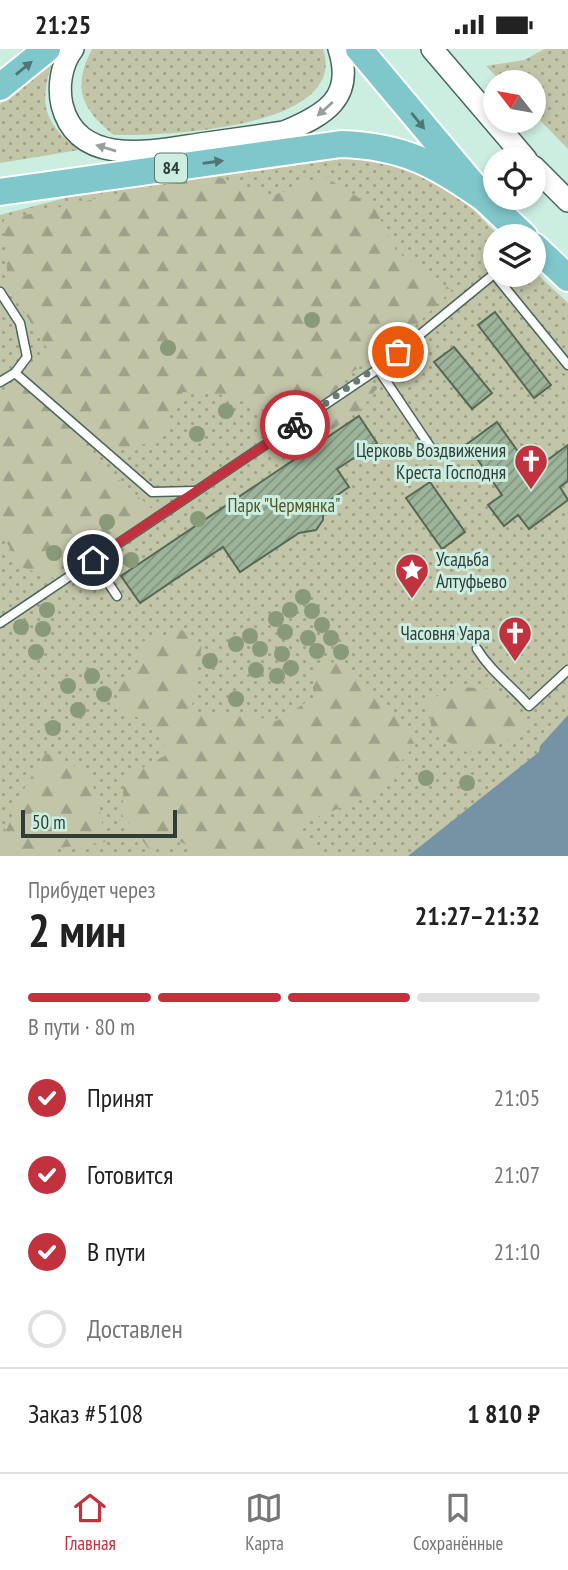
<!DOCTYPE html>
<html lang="ru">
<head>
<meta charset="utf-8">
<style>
	:root { --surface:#fff; --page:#f6f6f6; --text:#222; --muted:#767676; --line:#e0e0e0; --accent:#c2323e }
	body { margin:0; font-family:"PT Sans Narrow",sans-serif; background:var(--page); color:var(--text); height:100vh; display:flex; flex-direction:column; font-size:26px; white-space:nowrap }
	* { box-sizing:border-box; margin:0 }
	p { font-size:23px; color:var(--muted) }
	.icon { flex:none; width:38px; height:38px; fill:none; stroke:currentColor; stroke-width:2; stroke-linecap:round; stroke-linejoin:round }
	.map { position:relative; height:807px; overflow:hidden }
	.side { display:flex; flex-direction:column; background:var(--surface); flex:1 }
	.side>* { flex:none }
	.needle { width:46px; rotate:301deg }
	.tools { position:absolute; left:483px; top:21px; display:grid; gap:14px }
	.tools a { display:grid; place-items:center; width:63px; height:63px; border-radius:50%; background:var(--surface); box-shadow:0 4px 10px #0003; font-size:35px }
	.scale { position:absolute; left:21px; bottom:18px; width:156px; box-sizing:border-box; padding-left:7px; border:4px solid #303e3a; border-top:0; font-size:19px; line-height:24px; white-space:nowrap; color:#303e3a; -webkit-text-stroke:5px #cbeee1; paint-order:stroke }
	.pin { position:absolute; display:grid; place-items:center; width:60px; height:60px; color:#fff; margin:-30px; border:4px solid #fff; border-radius:50%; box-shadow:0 2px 7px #0007 }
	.courier { position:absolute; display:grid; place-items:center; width:70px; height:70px; margin:-35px; border:5px solid #c2323e; border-radius:50%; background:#fff; color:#222; box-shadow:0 2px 9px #0007 }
	.overview em { font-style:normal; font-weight:700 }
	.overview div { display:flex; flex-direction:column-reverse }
	.overview { display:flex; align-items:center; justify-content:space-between; height:119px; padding:0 28px }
	h1 { font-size:46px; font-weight:700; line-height:52px }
	.bar { display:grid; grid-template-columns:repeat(4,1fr); gap:10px 7px; align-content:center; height:84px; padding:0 28px }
	.bar i { height:9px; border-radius:5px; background:var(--line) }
	.bar .on { background:var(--accent) }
	.bar p { grid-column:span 4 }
	.line { display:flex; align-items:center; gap:18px; padding:0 28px; border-top:2px solid var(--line) }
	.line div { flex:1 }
	ol { padding:0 28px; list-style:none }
	li { display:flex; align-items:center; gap:21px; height:77px }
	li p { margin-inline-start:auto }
	li .icon { padding:7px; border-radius:50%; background:var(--accent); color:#fff; stroke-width:4 }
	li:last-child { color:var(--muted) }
	li i { width:38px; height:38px; border:4px solid var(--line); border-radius:50% }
	.status { display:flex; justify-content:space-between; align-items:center; height:49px; padding:0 35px; background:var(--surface); direction:ltr }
	.status svg { height:19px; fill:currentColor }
	.tab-bar { display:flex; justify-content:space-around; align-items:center; height:98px; border-top:2px solid var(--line); background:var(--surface); font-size:19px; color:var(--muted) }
	.tab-bar a { display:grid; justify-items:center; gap:4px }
	.tab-bar .on { color:var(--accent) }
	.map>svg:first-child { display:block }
	.grass { fill:url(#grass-dots) }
	.forest { fill:url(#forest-firs) }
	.water { fill:#7593a4 }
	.building { fill:url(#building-hatch); stroke:#566954; stroke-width:2 }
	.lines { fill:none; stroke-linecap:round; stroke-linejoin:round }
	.service-casing { stroke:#48675d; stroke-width:11 }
	.tertiary-casing { stroke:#48675d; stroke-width:24 }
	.primary-casing { stroke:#fff; stroke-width:30 }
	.service { stroke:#fff; stroke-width:8 }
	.tertiary { stroke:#fff; stroke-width:21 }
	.primary { stroke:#7fc7cb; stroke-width:26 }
	.tree { fill:#899a78 }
	.oneway { fill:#507574 }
	.oneway2 { fill:#989e9c }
	.done { stroke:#667c74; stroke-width:7; stroke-dasharray:0 12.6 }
	.route { stroke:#c2323e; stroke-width:9 }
	.labels { text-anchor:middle; stroke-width:6; stroke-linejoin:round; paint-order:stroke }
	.shield { fill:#cbeee1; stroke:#5e736c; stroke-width:2 }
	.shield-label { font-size:18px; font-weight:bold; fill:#303e3a }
	.poi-label { font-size:19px; fill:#303e3a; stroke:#cbeee1; text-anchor:end }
	.park-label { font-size:19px; fill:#535623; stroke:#cbeee1 }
</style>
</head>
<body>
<div class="status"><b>21:25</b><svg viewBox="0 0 49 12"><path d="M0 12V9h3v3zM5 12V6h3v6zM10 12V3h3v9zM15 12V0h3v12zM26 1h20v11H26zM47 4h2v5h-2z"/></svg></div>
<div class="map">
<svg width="568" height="807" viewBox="0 0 568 807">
	<defs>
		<pattern id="grass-dots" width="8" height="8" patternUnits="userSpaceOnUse" patternTransform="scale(1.75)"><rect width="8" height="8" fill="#c2c5a8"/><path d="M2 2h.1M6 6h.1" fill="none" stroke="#9ea18a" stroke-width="1.8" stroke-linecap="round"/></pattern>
		<pattern id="forest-firs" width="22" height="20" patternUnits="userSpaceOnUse" patternTransform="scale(1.75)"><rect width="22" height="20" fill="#c2c5a8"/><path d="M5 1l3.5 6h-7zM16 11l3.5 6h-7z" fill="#9ea18a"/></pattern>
		<pattern id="building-hatch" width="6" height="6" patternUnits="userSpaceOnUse" patternTransform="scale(1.75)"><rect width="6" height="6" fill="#9db39a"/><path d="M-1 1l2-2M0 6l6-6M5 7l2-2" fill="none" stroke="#80937f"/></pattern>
	</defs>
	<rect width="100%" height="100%" fill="#cbeee1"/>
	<g class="grass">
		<path d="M92,0H323C350,80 162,87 114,86C81,60 72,38 92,0Z"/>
		<polygon points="545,0 568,0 568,100 534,65 534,33 502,33 486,17 524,11"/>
		<path d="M54,8C39,53 41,72 79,101L0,114V55Z"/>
		<polygon points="355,106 441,127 499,187 495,187 495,226 534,226 534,222 568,254 568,807 0,807 0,166 130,132"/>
	</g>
	<g class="forest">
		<polygon points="216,127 271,147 325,128 374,158 397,203 452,241 409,283 334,336 379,337 361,360 325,386 226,346 183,343 156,393 119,400 93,380 78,395 157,464 59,531 21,518 0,482 0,343 51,305 8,238 4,171 125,143"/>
		<path d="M182,581L202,595L191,664L243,666L277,672L313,649V621L338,611C370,635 396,660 415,696L373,746L294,777L324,807H206L181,793L150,801L122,766L124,729L166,706L159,680L120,659L115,636L141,615V593Z"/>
		<polygon points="459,638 495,640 528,677 503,694 468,704 432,684 428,651"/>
		<path d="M45,704C99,722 97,742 105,793L58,799L49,807H0V769L6,782L23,742Z"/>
	</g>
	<polygon class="water" points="568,666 568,807 408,807 539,703 540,697"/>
	<g class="building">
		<polygon points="495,263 551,336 534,349 478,276"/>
		<polygon points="454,298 492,344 472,360 434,313"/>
		<polygon points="359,367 377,394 337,420 349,438 323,456 323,471 316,481 299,484 240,523 223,498 140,554 121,527"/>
		<polygon points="497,373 524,411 534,404 542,415 568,396 568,432 560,438 568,451 529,480 518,466 504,477 488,456 502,446 467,395"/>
		<polygon points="430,433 465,483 442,500 406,449"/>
	</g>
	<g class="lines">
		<g class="service-casing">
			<g id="service">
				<polyline points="0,243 20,274 27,308 15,324 0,333"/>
				<polyline points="378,320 433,402"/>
				<polyline points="15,324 152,443 195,442"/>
				<polyline points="93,511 117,547"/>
				<polyline points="0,574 378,320 494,225 568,316"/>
				<path d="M477,600C492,624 511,636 529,657L568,621"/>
			</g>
		</g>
		<g class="tertiary-casing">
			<g id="tertiary">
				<path d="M73,0C61,15 58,38 62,56C78,119 153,102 200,95C228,91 256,87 284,83C325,66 355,49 339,0"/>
				<polyline points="432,0 526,110"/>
				<polyline points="534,118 568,152"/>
			</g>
		</g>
		<g class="primary-casing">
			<g id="primary">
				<polyline points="359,0 485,150 524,187"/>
				<polyline points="0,38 47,0"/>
				<path d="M0,143L341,95C403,97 436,115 485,150"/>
				<polyline points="534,197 568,229"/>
			</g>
		</g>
		<use href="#service" class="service"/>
		<use href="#tertiary" class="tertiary"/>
		<use href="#primary" class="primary"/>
	</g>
	<g class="tree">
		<circle cx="312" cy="271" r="8"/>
		<circle cx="168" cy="299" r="8"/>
		<circle cx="295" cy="353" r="8"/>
		<circle cx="226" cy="362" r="8"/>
		<circle cx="197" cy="385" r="8"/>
		<circle cx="198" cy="470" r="8"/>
		<circle cx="107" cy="473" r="8"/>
		<circle cx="54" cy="504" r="8"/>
		<circle cx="131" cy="511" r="8"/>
		<circle cx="303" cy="548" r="8"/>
		<circle cx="47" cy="561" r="8"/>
		<circle cx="290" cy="561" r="8"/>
		<circle cx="312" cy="562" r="8"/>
		<circle cx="276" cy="570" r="8"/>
		<circle cx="322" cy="576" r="8"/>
		<circle cx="21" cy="578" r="8"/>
		<circle cx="43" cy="580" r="8"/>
		<circle cx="285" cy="583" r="8"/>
		<circle cx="250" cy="587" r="8"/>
		<circle cx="308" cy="589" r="8"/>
		<circle cx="331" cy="589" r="8"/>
		<circle cx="236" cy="595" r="8"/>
		<circle cx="260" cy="600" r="8"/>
		<circle cx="317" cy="602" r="8"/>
		<circle cx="36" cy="603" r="8"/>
		<circle cx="341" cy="603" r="8"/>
		<circle cx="282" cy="605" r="8"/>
		<circle cx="210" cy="612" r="8"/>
		<circle cx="291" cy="619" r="8"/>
		<circle cx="256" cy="621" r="8"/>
		<circle cx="92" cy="627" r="8"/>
		<circle cx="277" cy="627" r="8"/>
		<circle cx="68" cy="637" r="8"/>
		<circle cx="104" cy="645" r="8"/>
		<circle cx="236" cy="650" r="8"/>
		<circle cx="78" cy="661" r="8"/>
		<circle cx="53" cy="679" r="8"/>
		<circle cx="426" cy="729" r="8"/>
		<circle cx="467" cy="734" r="8"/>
	</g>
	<defs><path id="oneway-solid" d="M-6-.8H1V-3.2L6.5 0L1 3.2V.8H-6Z" transform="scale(1.75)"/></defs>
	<g class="oneway">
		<use href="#oneway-solid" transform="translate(24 19) rotate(-39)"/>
		<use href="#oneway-solid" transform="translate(418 72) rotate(51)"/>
		<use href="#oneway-solid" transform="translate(213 113) rotate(-8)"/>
	</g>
	<g class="oneway2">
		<use href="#oneway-solid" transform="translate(325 60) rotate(138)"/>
		<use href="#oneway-solid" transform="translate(106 99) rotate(-163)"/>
	</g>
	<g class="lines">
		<polyline class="done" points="295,376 398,303"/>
		<polyline class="route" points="93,511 295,376"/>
	</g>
	<defs>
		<g id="church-pin" transform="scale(1.75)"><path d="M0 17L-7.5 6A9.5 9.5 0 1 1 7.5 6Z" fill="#c2323e" stroke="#cbeee1"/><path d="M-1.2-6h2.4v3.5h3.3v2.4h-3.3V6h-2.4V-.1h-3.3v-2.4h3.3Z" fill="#fff"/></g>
		<g id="sight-pin" transform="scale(1.75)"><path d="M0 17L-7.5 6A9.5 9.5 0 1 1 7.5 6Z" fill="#c2323e" stroke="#cbeee1"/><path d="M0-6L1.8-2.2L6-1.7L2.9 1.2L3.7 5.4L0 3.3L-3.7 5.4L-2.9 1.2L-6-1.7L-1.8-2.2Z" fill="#fff"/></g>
	</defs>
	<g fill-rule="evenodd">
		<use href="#church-pin" x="531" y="412"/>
		<use href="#sight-pin" x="412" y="521"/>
		<use href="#church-pin" x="515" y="584"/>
	</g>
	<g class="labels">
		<rect class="shield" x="155" y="104.5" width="32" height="29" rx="5"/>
		<g class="shield-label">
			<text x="171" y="125">84</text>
		</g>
		<g class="poi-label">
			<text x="506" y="408">Церковь Воздвижения<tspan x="506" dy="22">Креста Господня</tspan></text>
			<text x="436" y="517" text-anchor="start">Усадьба<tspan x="436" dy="22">Алтуфьево</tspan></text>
			<text x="490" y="591">Часовня Уара</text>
		</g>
		<g class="park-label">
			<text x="284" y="463">Парк "Чермянка"</text>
		</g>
	</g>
</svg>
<div class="tools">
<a><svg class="needle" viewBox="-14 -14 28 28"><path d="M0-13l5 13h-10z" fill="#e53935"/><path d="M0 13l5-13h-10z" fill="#767676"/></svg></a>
<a><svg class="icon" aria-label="locate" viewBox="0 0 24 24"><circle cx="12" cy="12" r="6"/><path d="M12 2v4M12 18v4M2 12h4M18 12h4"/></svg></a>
<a><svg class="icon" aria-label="layers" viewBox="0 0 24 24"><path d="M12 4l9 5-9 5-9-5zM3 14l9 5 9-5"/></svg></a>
</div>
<div class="scale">50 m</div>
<div class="pin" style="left:398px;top:303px;background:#ea580c"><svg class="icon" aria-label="bag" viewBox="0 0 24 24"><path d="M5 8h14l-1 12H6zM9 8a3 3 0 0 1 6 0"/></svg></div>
<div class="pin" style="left:93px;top:511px;background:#1f2937"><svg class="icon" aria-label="home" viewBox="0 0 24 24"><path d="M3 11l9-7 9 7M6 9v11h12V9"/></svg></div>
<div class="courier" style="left:295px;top:376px"><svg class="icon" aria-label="bike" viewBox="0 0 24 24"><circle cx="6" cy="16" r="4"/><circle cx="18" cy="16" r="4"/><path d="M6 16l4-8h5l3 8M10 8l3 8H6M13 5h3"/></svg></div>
</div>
<section class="side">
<div class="overview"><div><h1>2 мин</h1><p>Прибудет через</p></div><em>21:27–21:32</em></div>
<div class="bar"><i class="on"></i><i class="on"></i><i class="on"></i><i></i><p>В пути · 80 m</p></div>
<ol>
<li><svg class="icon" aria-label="check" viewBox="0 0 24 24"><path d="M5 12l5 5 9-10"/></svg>Принят<p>21:05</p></li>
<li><svg class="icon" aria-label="check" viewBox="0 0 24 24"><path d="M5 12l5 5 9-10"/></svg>Готовится<p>21:07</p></li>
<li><svg class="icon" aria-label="check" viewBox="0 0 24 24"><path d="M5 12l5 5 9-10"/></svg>В пути<p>21:10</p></li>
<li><i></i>Доставлен</li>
</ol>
<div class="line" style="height:91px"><div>Заказ #5108</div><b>1 810 ₽</b></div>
</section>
<nav class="tab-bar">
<a class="on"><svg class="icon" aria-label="home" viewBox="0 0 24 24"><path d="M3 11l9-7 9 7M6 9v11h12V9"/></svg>Главная</a>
<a><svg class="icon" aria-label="map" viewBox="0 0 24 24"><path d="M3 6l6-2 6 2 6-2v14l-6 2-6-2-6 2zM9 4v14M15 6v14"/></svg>Карта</a>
<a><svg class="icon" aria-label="saved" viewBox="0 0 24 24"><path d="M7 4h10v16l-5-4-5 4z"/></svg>Сохранённые</a>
</nav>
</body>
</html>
